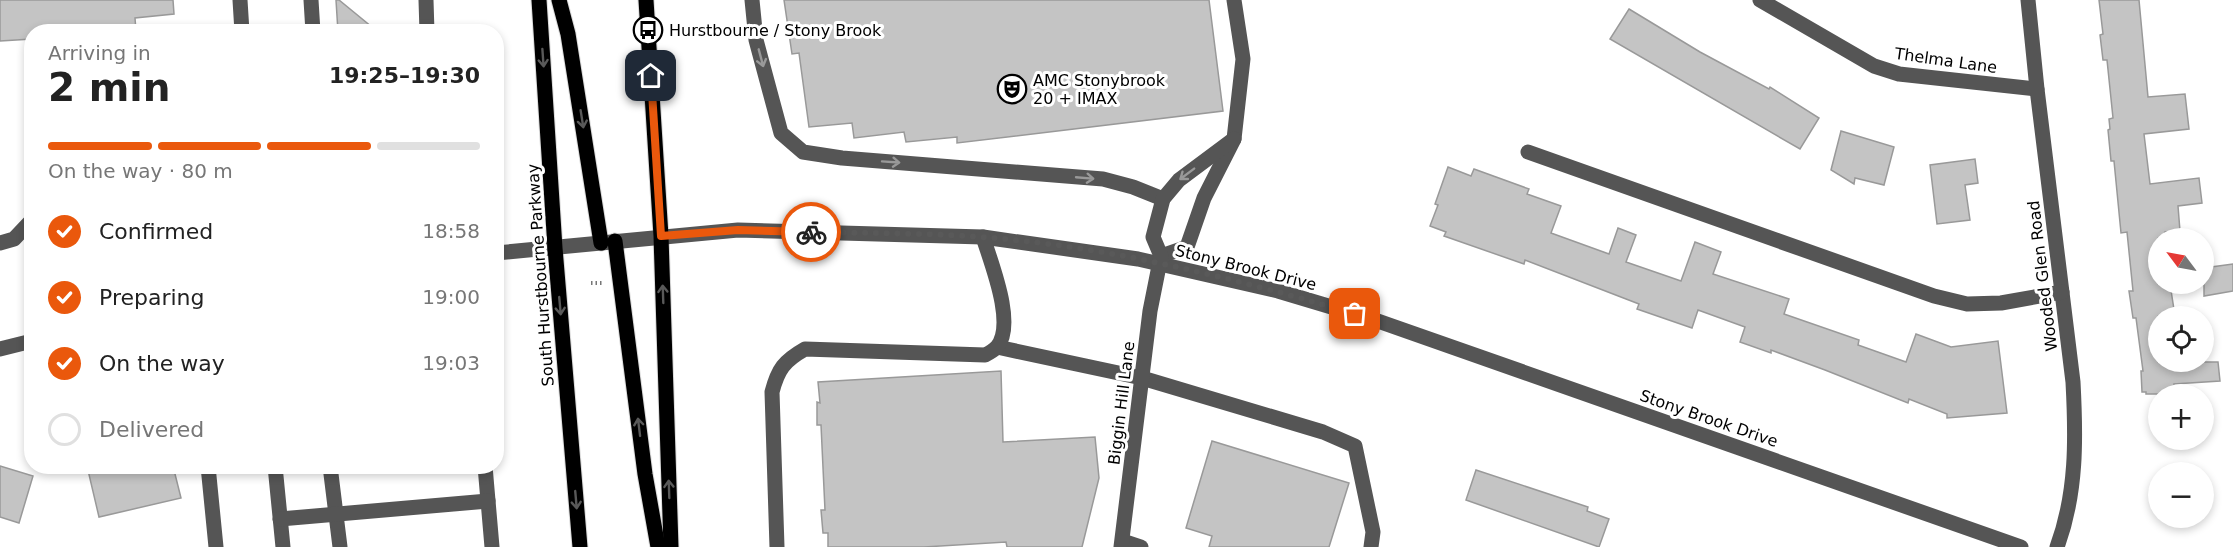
<!DOCTYPE html>
<html lang="en">
<head>
<meta charset="utf-8">
<style>
	:root { --surface:#fff; --page:#f2f2f2; --text:#222; --muted:#767676; --line:#e0e0e0; --accent:#ea580c }
	body { margin:0; font-family:"DejaVu Sans",sans-serif; background:var(--page); color:var(--text); height:100vh; display:flex; flex-direction:column; font-size:22px; white-space:nowrap }
	* { box-sizing:border-box; margin:0 }
	p { font-size:20px; color:var(--muted) }
	.icon { flex:none; width:33px; height:33px; fill:none; stroke:currentColor; stroke-width:2; stroke-linecap:round; stroke-linejoin:round }
	.map { position:relative; flex:1; overflow:hidden }
	.sheet { position:absolute; left:24px; top:24px; width:480px; height:450px; display:flex; flex-direction:column; background:var(--surface); border-radius:24px; box-shadow:0 3px 9px #0003 }
	.sheet>* { flex:none }
	.needle { width:39px; rotate:302deg }
	.buttons { position:absolute; left:2148px; top:228px; display:grid; gap:12px }
	.buttons a { display:grid; place-items:center; width:66px; height:66px; border-radius:50%; background:var(--surface); box-shadow:0 3px 9px #0003; font-size:30px }
	.pin { position:absolute; display:grid; place-items:center; width:51px; height:51px; color:#fff; margin:-26px; border-radius:12px; box-shadow:0 3px 9px #0006 }
	.courier { position:absolute; display:grid; place-items:center; width:60px; height:60px; margin:-30px; border:4px solid #ea580c; border-radius:50%; background:#fff; color:#222; box-shadow:0 2px 8px #0007 }
	.summary em { font-style:normal; font-weight:700 }
	.summary div { display:flex; flex-direction:column-reverse }
	.summary { display:flex; align-items:center; justify-content:space-between; height:102px; padding:0 24px }
	h1 { font-size:39px; font-weight:700; line-height:45px }
	.bar { display:grid; grid-template-columns:repeat(4,1fr); gap:9px 6px; align-content:center; height:72px; padding:0 24px }
	.bar i { height:8px; border-radius:4px; background:var(--line) }
	.bar .active { background:var(--accent) }
	.bar p { grid-column:span 4 }
	ol { padding:0 24px; list-style:none }
	li { display:flex; align-items:center; gap:18px; height:66px }
	li p { margin-inline-start:auto }
	li .icon { padding:6px; border-radius:50%; background:var(--accent); color:#fff; stroke-width:4 }
	li:last-child { color:var(--muted) }
	li i { width:33px; height:33px; border:3px solid var(--line); border-radius:50% }
	.map>svg:first-child { display:block }
	.building { fill:#c4c4c4; stroke:#999; stroke-width:1.5 }
	.lines { fill:none; stroke-linecap:round; stroke-linejoin:round }
	.major-casing { stroke:#dbdbdb; stroke-width:17 }
	.path { stroke:#777; stroke-width:4; stroke-dasharray:1.5 3; stroke-linecap:butt }
	.minor { stroke:#555; stroke-width:15 }
	.major { stroke:#000; stroke-width:15 }
	.oneway { stroke:#595959 }
	.oneway2 { stroke:#999 }
	.done { stroke:#595959; stroke-width:6; stroke-dasharray:0 10.8 }
	.route { stroke:#ea580c; stroke-width:8 }
	.labels { text-anchor:middle; stroke-width:6; stroke-linejoin:round; paint-order:stroke }
	.poi-label { font-size:16px; fill:#000; stroke:#fff; text-anchor:start }
	.street-label { font-size:16px; fill:#000; stroke:#fff }
</style>
</head>
<body>
<div class="map">
<svg width="2233" height="547" viewBox="0 0 2233 547">
	<rect width="100%" height="100%" fill="#fff"/>
	<g class="building">
		<polygon points="0,0 173,0 174,14 135,18 136,31 32,32 32,39 0,41"/>
		<polygon points="336,0 339,0 378,32 338,32"/>
		<polygon points="784,0 1209,0 1223,111 957,143 957,137 906,142 904,132 854,138 852,123 809,127 799,53 792,54"/>
		<polygon points="2099,0 2139,0 2148,97 2185,94 2189,129 2144,134 2150,184 2199,178 2202,203 2178,206 2180,231 2165,232 2165,238 2158,238 2158,284 2170,284 2175,316 2158,316 2158,362 2218,362 2220,381 2174,384 2175,394 2146,394 2146,392 2142,392 2141,371 2143,371 2136,318 2133,318 2129,291 2133,291 2127,232 2121,233 2114,161 2111,161 2108,130 2110,129 2109,119 2113,118 2107,60 2103,60 2100,35 2103,34"/>
		<polygon points="1629,9 1700,52 1769,89 1770,87 1819,118 1800,149 1610,39"/>
		<polygon points="1841,131 1894,147 1884,185 1855,178 1854,184 1831,170"/>
		<polygon points="1975,159 1978,183 1965,185 1970,220 1937,224 1930,165"/>
		<polygon points="1448,167 1471,176 1474,169 1529,189 1527,194 1561,206 1551,233 1609,254 1618,228 1636,235 1626,262 1681,281 1695,242 1721,252 1713,274 1789,299 1784,314 1859,340 1858,345 1906,362 1916,334 1951,347 1998,341 2007,413 1947,418 1947,414 1909,399 1908,403 1825,370 1771,350 1771,353 1740,342 1745,327 1698,310 1692,328 1637,309 1639,304 1525,260 1524,264 1444,236 1446,232 1430,226 1438,205 1435,204"/>
		<polygon points="2233,264 2233,291 2204,296 2204,268"/>
		<polygon points="1001,371 1003,442 1095,437 1099,478 1082,547 1007,547 1006,542 924,547 828,547 828,533 823,533 821,510 825,510 821,425 817,425 817,402 820,403 818,382"/>
		<polygon points="1212,441 1349,483 1329,547 1209,547 1212,536 1186,528"/>
		<polygon points="0,466 33,476 19,523 0,517"/>
		<polygon points="87,466 173,466 181,498 99,517"/>
		<polygon points="1476,470 1588,507 1587,511 1609,519 1599,547 1466,500"/>
	</g>
	<g class="lines">
		<g class="major-casing">
			<g id="major">
				<polyline points="539,0 555,248 580,547"/>
				<polyline points="559,0 568,34 601,243"/>
				<polyline points="646,0 661,236 671,547"/>
				<polyline points="615,241 645,474 658,547"/>
			</g>
		</g>
		<polyline class="path" points="591,283 602,283"/>
		<g class="minor">
			<polyline points="240,0 242,32"/>
			<polyline points="311,0 313,32"/>
			<polyline points="426,0 427,32"/>
			<polyline points="752,0 756,40 781,133 803,152 842,158 1103,179 1133,187 1163,199"/>
			<polyline points="1760,0 1874,66 1899,74 2037,89"/>
			<path d="M2028,0L2037,89L2073,382C2076,438 2077,493 2057,547"/>
			<polyline points="1528,152 1934,296 1967,304 2001,303 2062,292"/>
			<polyline points="0,243 14,239 32,220"/>
			<polyline points="496,253 738,230 983,237 1138,259 1278,291 1375,320 2021,547"/>
			<polyline points="1161,256 1187,247 1204,198 1234,139 1243,59 1234,0"/>
			<polyline points="997,347 1142,378 1323,432 1355,446 1373,532 1371,547"/>
			<polyline points="0,349 32,341"/>
			<polyline points="208,466 216,547"/>
			<polyline points="275,466 283,547"/>
			<polyline points="330,466 340,547"/>
			<polyline points="485,466 492,547"/>
			<polyline points="280,519 488,501"/>
			<polyline points="1123,541 1141,547"/>
			<path d="M777,547L772,392C778,369 784,361 805,349L985,355C989,353 994,350 997,347C1016,324 991,263 983,237"/>
			<polyline points="1121,547 1150,311 1161,256 1153,237 1163,199 1179,180 1234,139"/>
		</g>
		<use href="#major" class="major"/>
	</g>
	<defs><path id="oneway-shaft" d="M-6 0H5M1.5-3L5.5 0L1.5 3" fill="none" stroke-width="1.6" stroke-linecap="round" stroke-linejoin="round" transform="scale(1.5)"/></defs>
	<g class="oneway">
		<use href="#oneway-shaft" transform="translate(543 58) rotate(86)"/>
		<use href="#oneway-shaft" transform="translate(582 119) rotate(81)"/>
		<use href="#oneway-shaft" transform="translate(663 294) rotate(-92)"/>
		<use href="#oneway-shaft" transform="translate(560 306) rotate(85)"/>
		<use href="#oneway-shaft" transform="translate(639 427) rotate(-97)"/>
		<use href="#oneway-shaft" transform="translate(669 489) rotate(-92)"/>
		<use href="#oneway-shaft" transform="translate(576 500) rotate(85)"/>
	</g>
	<g class="oneway2">
		<use href="#oneway-shaft" transform="translate(761 58) rotate(75)"/>
		<use href="#oneway-shaft" transform="translate(891 162) rotate(4)"/>
		<use href="#oneway-shaft" transform="translate(1187 174) rotate(143)"/>
		<use href="#oneway-shaft" transform="translate(1085 178) rotate(5)"/>
	</g>
	<g class="lines">
		<path class="done" d="M811,232C868,233 924,233 980,237C1108,246 1233,278 1355,314"/>
		<polyline class="route" points="651,76 661,236 738,230 811,232"/>
	</g>
	<defs>
		<g id="bus-ring" transform="scale(1.5)"><circle r="9.5" fill="#fff" stroke="#000" stroke-width="1.5"/><path d="M-5-6H5V4H4V6H2V4H-2V6H-4V4H-5ZM-3.5-4V0h7V-4ZM-3.5 1.2v1.5H-2V1.2ZM2 1.2v1.5H3.5V1.2Z" fill="#000"/></g>
		<g id="theatre-ring" transform="scale(1.5)"><circle r="9.5" fill="#fff" stroke="#000" stroke-width="1.5"/><path d="M-5-5.5Q0-4 5-5.5V0Q5 5 0 6Q-5 5-5 0ZM-3.3-2.5H-1v1.5H-3.3ZM1-2.5H3.3v1.5H1ZM-2.8 1Q0 5.5 2.8 1Z" fill="#000"/></g>
	</defs>
	<g fill-rule="evenodd">
		<use href="#bus-ring" x="648" y="30"/>
		<use href="#theatre-ring" x="1012" y="89"/>
	</g>
	<g class="labels">
		<g class="poi-label">
			<text x="669" y="36">Hurstbourne / Stony Brook</text>
			<text x="1033" y="86">AMC Stonybrook<tspan x="1033" dy="18">20 + IMAX</tspan></text>
		</g>
		<g class="street-label">
			<text transform="translate(1946 60) rotate(8)" y="6">Thelma Lane</text>
			<text transform="translate(1246 267) rotate(14)" y="6">Stony Brook Drive</text>
			<text transform="translate(540 275) rotate(-94)" y="6">South Hurstbourne Parkway</text>
			<text transform="translate(2042 276) rotate(-97)" y="6">Wooded Glen Road</text>
			<text transform="translate(1121 403) rotate(-83)" y="6">Biggin Hill Lane</text>
			<text transform="translate(1709 418) rotate(19)" y="6">Stony Brook Drive</text>
		</g>
	</g>
</svg>
<div class="buttons">
<a><svg class="needle" viewBox="-14 -14 28 28"><path d="M0-13l5 13h-10z" fill="#e53935"/><path d="M0 13l5-13h-10z" fill="#767676"/></svg></a>
<a><svg class="icon" aria-label="locate" viewBox="0 0 24 24"><circle cx="12" cy="12" r="6"/><path d="M12 2v4M12 18v4M2 12h4M18 12h4"/></svg></a>
<a>+</a>
<a>−</a>
</div>
<div class="pin" style="left:1355px;top:314px;background:#ea580c"><svg class="icon" aria-label="bag" viewBox="0 0 24 24"><path d="M5 8h14l-1 12H6zM9 8a3 3 0 0 1 6 0"/></svg></div>
<div class="pin" style="left:651px;top:76px;background:#1f2937"><svg class="icon" aria-label="home" viewBox="0 0 24 24"><path d="M3 11l9-7 9 7M6 9v11h12V9"/></svg></div>
<div class="courier" style="left:811px;top:232px"><svg class="icon" aria-label="bike" viewBox="0 0 24 24"><circle cx="6" cy="16" r="4"/><circle cx="18" cy="16" r="4"/><path d="M6 16l4-8h5l3 8M10 8l3 8H6M13 5h3"/></svg></div>
<section class="sheet">
<div class="summary"><div><h1>2 min</h1><p>Arriving in</p></div><em>19:25–19:30</em></div>
<div class="bar"><i class="active"></i><i class="active"></i><i class="active"></i><i></i><p>On the way · 80 m</p></div>
<ol>
<li><svg class="icon" aria-label="check" viewBox="0 0 24 24"><path d="M5 12l5 5 9-10"/></svg>Confirmed<p>18:58</p></li>
<li><svg class="icon" aria-label="check" viewBox="0 0 24 24"><path d="M5 12l5 5 9-10"/></svg>Preparing<p>19:00</p></li>
<li><svg class="icon" aria-label="check" viewBox="0 0 24 24"><path d="M5 12l5 5 9-10"/></svg>On the way<p>19:03</p></li>
<li><i></i>Delivered</li>
</ol>
</section>
</div>
</body>
</html>
